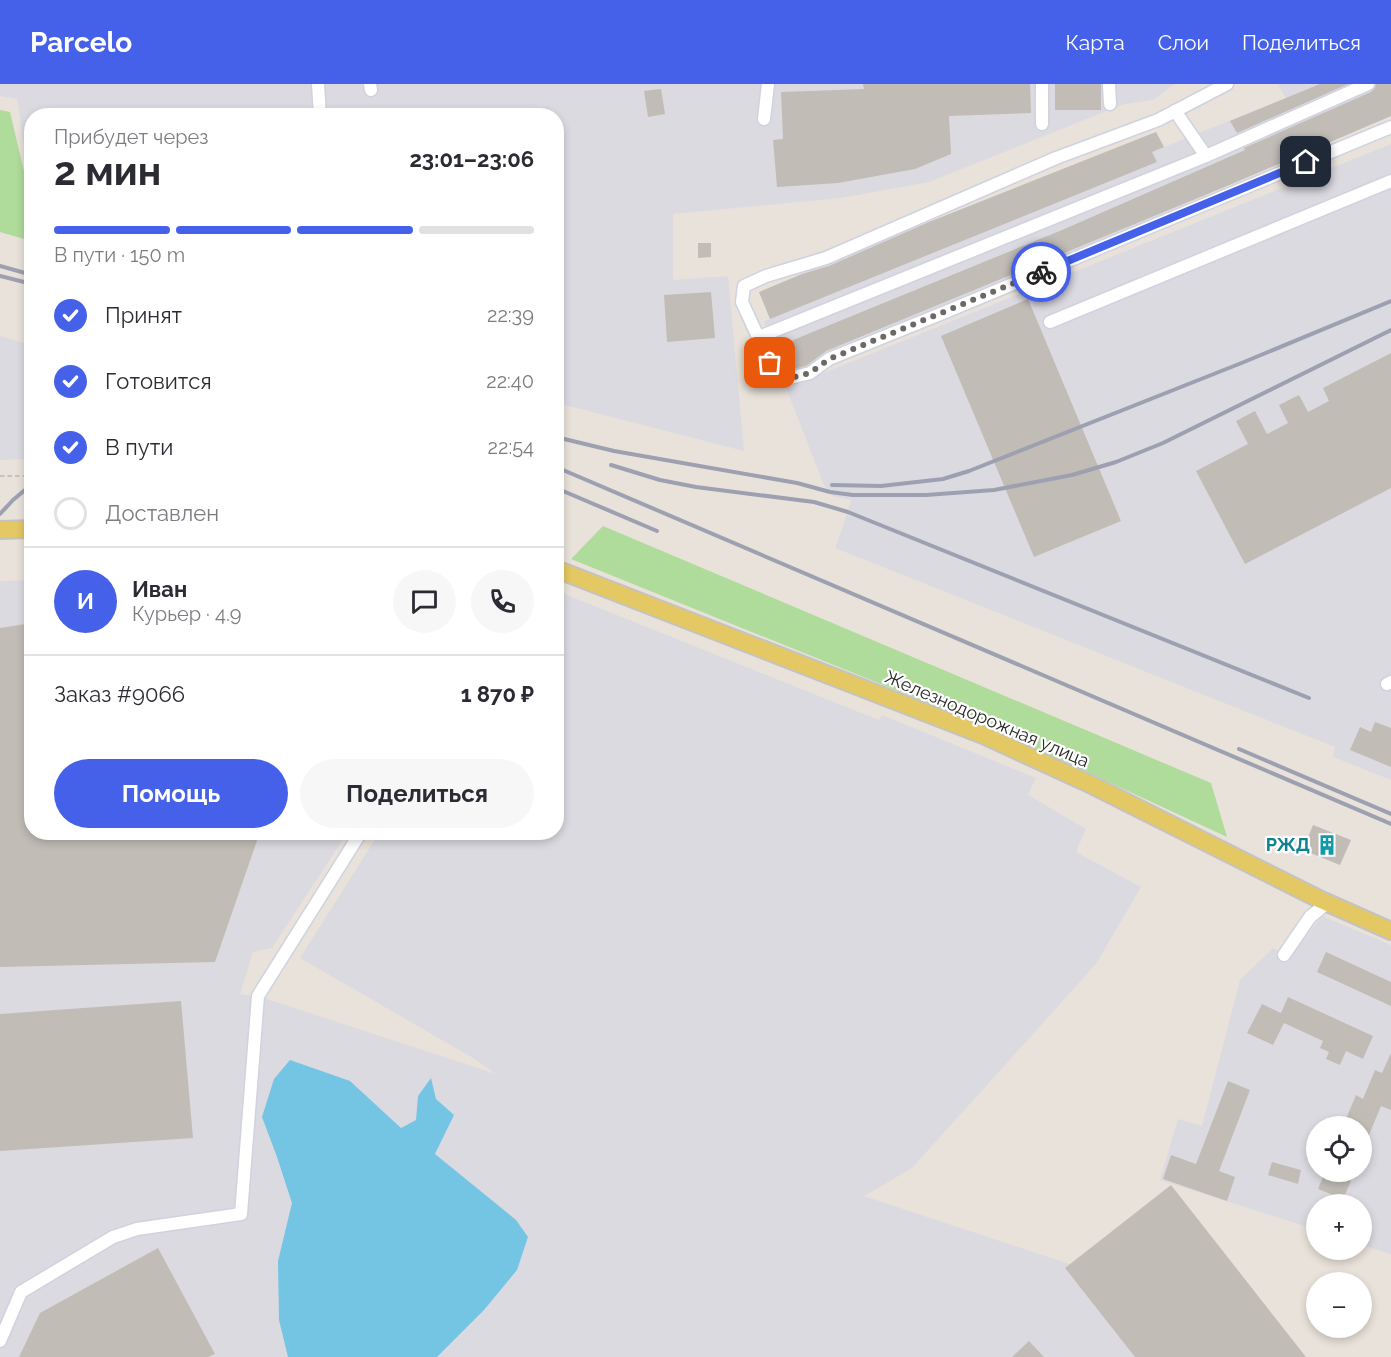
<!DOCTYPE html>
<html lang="ru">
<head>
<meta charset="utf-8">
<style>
	:root { --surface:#fff; --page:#f7f7f7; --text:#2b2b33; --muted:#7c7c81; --line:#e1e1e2; --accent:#4561ea }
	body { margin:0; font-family:Raleway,sans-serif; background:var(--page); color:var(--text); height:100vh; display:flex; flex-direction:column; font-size:22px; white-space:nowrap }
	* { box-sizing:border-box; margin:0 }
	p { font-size:20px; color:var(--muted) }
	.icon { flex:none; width:33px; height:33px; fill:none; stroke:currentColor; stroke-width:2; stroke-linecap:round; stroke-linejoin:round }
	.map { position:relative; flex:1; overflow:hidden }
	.sheet { position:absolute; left:24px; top:24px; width:540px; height:732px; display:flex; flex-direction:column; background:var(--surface); border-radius:24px; box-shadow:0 3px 9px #0003 }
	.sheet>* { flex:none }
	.controls { position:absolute; left:1306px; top:1032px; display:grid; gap:12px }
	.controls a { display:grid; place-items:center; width:66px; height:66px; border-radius:50%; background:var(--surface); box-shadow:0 3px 9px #0003; font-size:30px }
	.pin { position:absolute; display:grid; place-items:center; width:51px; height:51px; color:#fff; margin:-26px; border-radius:12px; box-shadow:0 3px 9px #0006 }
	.courier { position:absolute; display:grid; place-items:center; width:60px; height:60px; margin:-30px; border:4px solid #4561ea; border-radius:50%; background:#fff; color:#222; box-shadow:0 2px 8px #0007 }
	.head em { font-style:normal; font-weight:700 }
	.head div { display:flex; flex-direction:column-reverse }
	.head { display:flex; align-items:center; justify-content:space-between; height:102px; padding:0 30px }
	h1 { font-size:39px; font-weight:700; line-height:45px }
	.bar { display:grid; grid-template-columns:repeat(4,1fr); gap:9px 6px; align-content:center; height:72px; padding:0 30px }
	.bar i { height:8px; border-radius:4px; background:var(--line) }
	.bar .current { background:var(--accent) }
	.bar p { grid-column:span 4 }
	.line { display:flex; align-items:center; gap:15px; padding:0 30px; border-top:2px solid var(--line) }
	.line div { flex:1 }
	.round { display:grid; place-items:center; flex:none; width:63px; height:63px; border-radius:32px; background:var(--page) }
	ol { padding:0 30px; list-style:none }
	li { display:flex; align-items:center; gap:18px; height:66px }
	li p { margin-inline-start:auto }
	li .icon { padding:6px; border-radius:50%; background:var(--accent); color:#fff; stroke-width:4 }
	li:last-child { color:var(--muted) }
	li i { width:33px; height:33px; border:3px solid var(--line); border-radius:50% }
	.cta { display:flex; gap:12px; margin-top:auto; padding:12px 30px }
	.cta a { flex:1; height:69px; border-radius:36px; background:var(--accent); color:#fff; font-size:24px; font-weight:700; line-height:69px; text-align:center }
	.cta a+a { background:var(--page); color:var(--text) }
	header { display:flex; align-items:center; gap:36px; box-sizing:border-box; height:84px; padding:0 30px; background:var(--accent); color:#fff }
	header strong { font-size:28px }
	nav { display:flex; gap:33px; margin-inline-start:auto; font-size:21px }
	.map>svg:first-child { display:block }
	.industrial { fill:#dcdae1; fill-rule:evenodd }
	.green { fill:#afdc9a }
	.water { fill:#74c4e4 }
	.building { fill:#c1bcb6 }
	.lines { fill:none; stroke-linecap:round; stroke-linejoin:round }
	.minor-casing { stroke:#cfd2df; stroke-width:15 }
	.major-casing { stroke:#c3c3c3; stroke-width:20 }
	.path { stroke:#c3c3c3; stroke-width:2; stroke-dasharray:4.5 3; stroke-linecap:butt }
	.minor { stroke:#fff; stroke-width:12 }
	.major { stroke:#e4c863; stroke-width:16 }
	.rail { stroke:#9da0b0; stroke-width:4 }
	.done { stroke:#6b6866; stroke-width:6; stroke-dasharray:0 10.8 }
	.route { stroke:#4561ea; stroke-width:8 }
	.labels { text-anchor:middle; stroke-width:4.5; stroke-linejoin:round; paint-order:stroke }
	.street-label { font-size:18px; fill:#272727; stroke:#fff }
	.culture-label { font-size:18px; font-weight:bold; fill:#0d838f; stroke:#fff; text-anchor:end }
</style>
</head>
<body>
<header>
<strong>Parcelo</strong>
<nav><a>Карта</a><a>Слои</a><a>Поделиться</a></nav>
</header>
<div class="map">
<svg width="1391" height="1273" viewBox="0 0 1391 1273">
	<rect width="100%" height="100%" fill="#e9e2da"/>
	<g class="industrial">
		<polygon points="0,0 1175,0 1153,16 1124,20 929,98 841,114 673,130 673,196 728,192 744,367 557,319 556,32 32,32 31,88 28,88 17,15 0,12"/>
		<polygon points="1280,0 1391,0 1391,32 788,289 764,237 770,235 759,208 849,170 1156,48 1164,63 1286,14 1278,1"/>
		<polygon points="1391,60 1391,696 1333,673 1335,663 835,464 843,442 851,416 833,412 824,401 786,304"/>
		<polygon points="0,252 27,260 32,308 31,375 0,376"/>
		<polygon points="31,496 32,748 347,749 272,864 253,868 240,910 258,912 496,990 473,974 300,874 379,749 556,748 557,507 879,636 882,631 1036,694 1028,711 1086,745 1076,768 1141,803 1096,880 912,1084 864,1112 1109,1193 1224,1273 0,1273 0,497"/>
		<path d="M1322,832L1391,861V1170L1362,1161V1120H1317V1146L1160,1096L1178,1035L1202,1042L1240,896L1273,864L1290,874ZM1317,1042H1362V1088H1317Z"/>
	</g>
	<g class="green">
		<polygon points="0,26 10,28 26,96 31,98 31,157 0,148"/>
		<polygon points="603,442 1211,699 1227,753 1007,651 571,475"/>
	</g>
	<polygon class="water" points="290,976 350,997 401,1044 416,1036 418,1012 431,994 436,1015 454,1031 435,1070 516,1136 528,1153 517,1186 484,1226 437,1273 288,1273 279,1236 278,1177 292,1119 277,1073 262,1033 274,995"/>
	<g class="building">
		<polygon points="863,0 1030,0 1031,29 949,32 951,70 915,85 838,99 777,103 773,56 783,55 781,8 864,5"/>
		<rect x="1055" y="0" width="46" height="26"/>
		<polygon points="1320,0 1348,0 1237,49 1230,37"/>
		<polygon points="1376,0 1391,0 1391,32 1227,102 826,267 806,282 789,286 785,282 776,263 1062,146 1245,66 1244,64 1371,8 1375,4"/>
		<polygon points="661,5 665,30 648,33 644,7"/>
		<polygon points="1156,48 1164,63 1152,68 1157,78 770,235 759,208 802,190 829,182 929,138"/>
		<polygon points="698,159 711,159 711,173 698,174"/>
		<polygon points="711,208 715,254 667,258 664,211"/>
		<polygon points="1028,215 1121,437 1034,473 941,252"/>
		<polygon points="1391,269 1391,404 1245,480 1196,387 1248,360 1236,337 1255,327 1267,350 1288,339 1279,321 1299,311 1308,328 1329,317 1323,304"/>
		<polygon points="32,539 32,748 260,748 215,878 0,883 0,544"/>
		<polygon points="1375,638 1391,644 1391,683 1350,666 1360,643 1371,648"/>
		<polygon points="1313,741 1351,756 1340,781 1303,766"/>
		<polygon points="1326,868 1391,898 1391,922 1317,888"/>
		<polygon points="1288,913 1373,952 1363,975 1346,967 1340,981 1326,975 1329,968 1320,964 1323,957 1284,939 1273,961 1247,949 1262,920 1281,929"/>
		<polygon points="181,917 193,1054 0,1067 0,930"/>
		<polygon points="1391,969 1391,1026 1381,1022 1362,1068 1362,1042 1343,1042 1356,1011 1363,1015 1375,986 1382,989"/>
		<polygon points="1228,997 1250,1006 1219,1087 1235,1093 1227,1117 1163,1095 1171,1071 1196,1080"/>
		<polygon points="1272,1078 1301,1086 1298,1100 1268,1091"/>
		<polygon points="1325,1088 1355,1088 1343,1115 1318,1105"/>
		<polygon points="1171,1101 1306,1273 1135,1273 1065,1184"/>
		<polygon points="158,1164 215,1270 208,1273 19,1273 40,1229"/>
		<polygon points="1029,1257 1044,1273 1012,1273"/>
	</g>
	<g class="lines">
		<g class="minor-casing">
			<g id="minor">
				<polyline points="318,0 320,32"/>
				<polyline points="370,0 371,6"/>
				<polyline points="1042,0 1042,40"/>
				<polyline points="1109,0 1110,20"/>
				<polyline points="1227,0 1158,36 1056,74 826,174 766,192 744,202 742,218 770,279 786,295 810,289 829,275 943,229 1391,43"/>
				<polyline points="1175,27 1206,72"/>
				<polyline points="764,35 768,0"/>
				<polyline points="1050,238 1391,97"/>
				<polyline points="759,253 1206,72 1368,0"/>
				<polyline points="1387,600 1391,598"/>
				<polyline points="1284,871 1310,833 1327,819"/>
				<polyline points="0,1257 21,1208 113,1153 137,1145 241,1130 258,912 361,748"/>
			</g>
		</g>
		<g class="major-casing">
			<g id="major">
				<polyline points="0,446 32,445"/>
				<polyline points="556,485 983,651 1094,702 1321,816 1391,847"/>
			</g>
		</g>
		<polyline class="path" points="0,392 32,392"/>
		<use href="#minor" class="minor"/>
		<use href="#major" class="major"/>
		<g class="rail">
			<polyline points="0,182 32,191"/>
			<polyline points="0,192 32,200"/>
			<polyline points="556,353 614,367 797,399 830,408 853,411 926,411 994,406 1072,391 1116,378 1163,359 1391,246"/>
			<polyline points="611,381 660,396 696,403 814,418 848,428 1309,614"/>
			<polyline points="556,383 1391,740"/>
			<polyline points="832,401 881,402 943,395 969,387 1244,278 1391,217"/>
			<polyline points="556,404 657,447"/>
			<polyline points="0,430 13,416 32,400"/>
			<polyline points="1239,665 1391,730"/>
		</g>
	</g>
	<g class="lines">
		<polyline class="done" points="770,279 786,295 810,289 829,275 1041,188"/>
		<polyline class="route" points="1041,188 1306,78"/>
	</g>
	<defs>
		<g id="building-bare" transform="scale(1.62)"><path d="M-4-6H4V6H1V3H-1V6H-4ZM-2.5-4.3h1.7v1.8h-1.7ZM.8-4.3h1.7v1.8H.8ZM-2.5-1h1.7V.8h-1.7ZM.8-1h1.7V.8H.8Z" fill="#0f9aa8" stroke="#fff" stroke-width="2.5" paint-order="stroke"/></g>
	</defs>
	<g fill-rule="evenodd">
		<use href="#building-bare" x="1327" y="761"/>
	</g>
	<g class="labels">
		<g class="street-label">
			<text transform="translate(987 635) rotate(23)" y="6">Железнодорожная улица</text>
		</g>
		<g class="culture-label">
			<text x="1310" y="767">РЖД</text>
		</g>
	</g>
</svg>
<div class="controls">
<a><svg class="icon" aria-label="locate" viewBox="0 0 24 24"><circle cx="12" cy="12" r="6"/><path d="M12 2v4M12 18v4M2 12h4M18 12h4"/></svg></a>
<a>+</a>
<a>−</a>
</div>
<div class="pin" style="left:770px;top:279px;background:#ea580c"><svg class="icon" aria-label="bag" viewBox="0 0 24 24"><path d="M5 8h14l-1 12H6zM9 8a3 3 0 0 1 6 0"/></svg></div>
<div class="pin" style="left:1306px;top:78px;background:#1f2937"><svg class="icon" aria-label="home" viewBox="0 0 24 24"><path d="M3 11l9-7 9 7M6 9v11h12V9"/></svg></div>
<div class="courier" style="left:1041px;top:188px"><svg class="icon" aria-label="bike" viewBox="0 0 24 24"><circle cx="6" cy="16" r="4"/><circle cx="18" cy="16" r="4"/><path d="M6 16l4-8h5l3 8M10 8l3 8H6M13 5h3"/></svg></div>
<section class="sheet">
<div class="head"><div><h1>2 мин</h1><p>Прибудет через</p></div><em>23:01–23:06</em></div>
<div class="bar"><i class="current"></i><i class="current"></i><i class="current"></i><i></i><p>В пути · 150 m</p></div>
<ol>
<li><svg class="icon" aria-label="check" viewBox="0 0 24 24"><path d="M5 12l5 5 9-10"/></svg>Принят<p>22:39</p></li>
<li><svg class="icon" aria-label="check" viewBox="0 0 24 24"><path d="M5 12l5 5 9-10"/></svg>Готовится<p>22:40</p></li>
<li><svg class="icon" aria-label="check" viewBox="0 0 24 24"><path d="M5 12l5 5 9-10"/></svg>В пути<p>22:54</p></li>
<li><i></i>Доставлен</li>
</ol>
<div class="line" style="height:108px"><b class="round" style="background:var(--accent);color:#fff">И</b><div><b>Иван</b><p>Курьер · 4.9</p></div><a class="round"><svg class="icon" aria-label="chat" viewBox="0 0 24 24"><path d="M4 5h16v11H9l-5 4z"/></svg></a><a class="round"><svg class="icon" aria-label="phone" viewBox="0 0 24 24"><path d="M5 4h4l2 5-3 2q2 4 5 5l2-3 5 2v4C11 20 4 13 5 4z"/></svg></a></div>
<div class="line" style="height:78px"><div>Заказ #9066</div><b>1 870 ₽</b></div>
<div class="cta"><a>Помощь</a><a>Поделиться</a></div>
</section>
</div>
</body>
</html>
